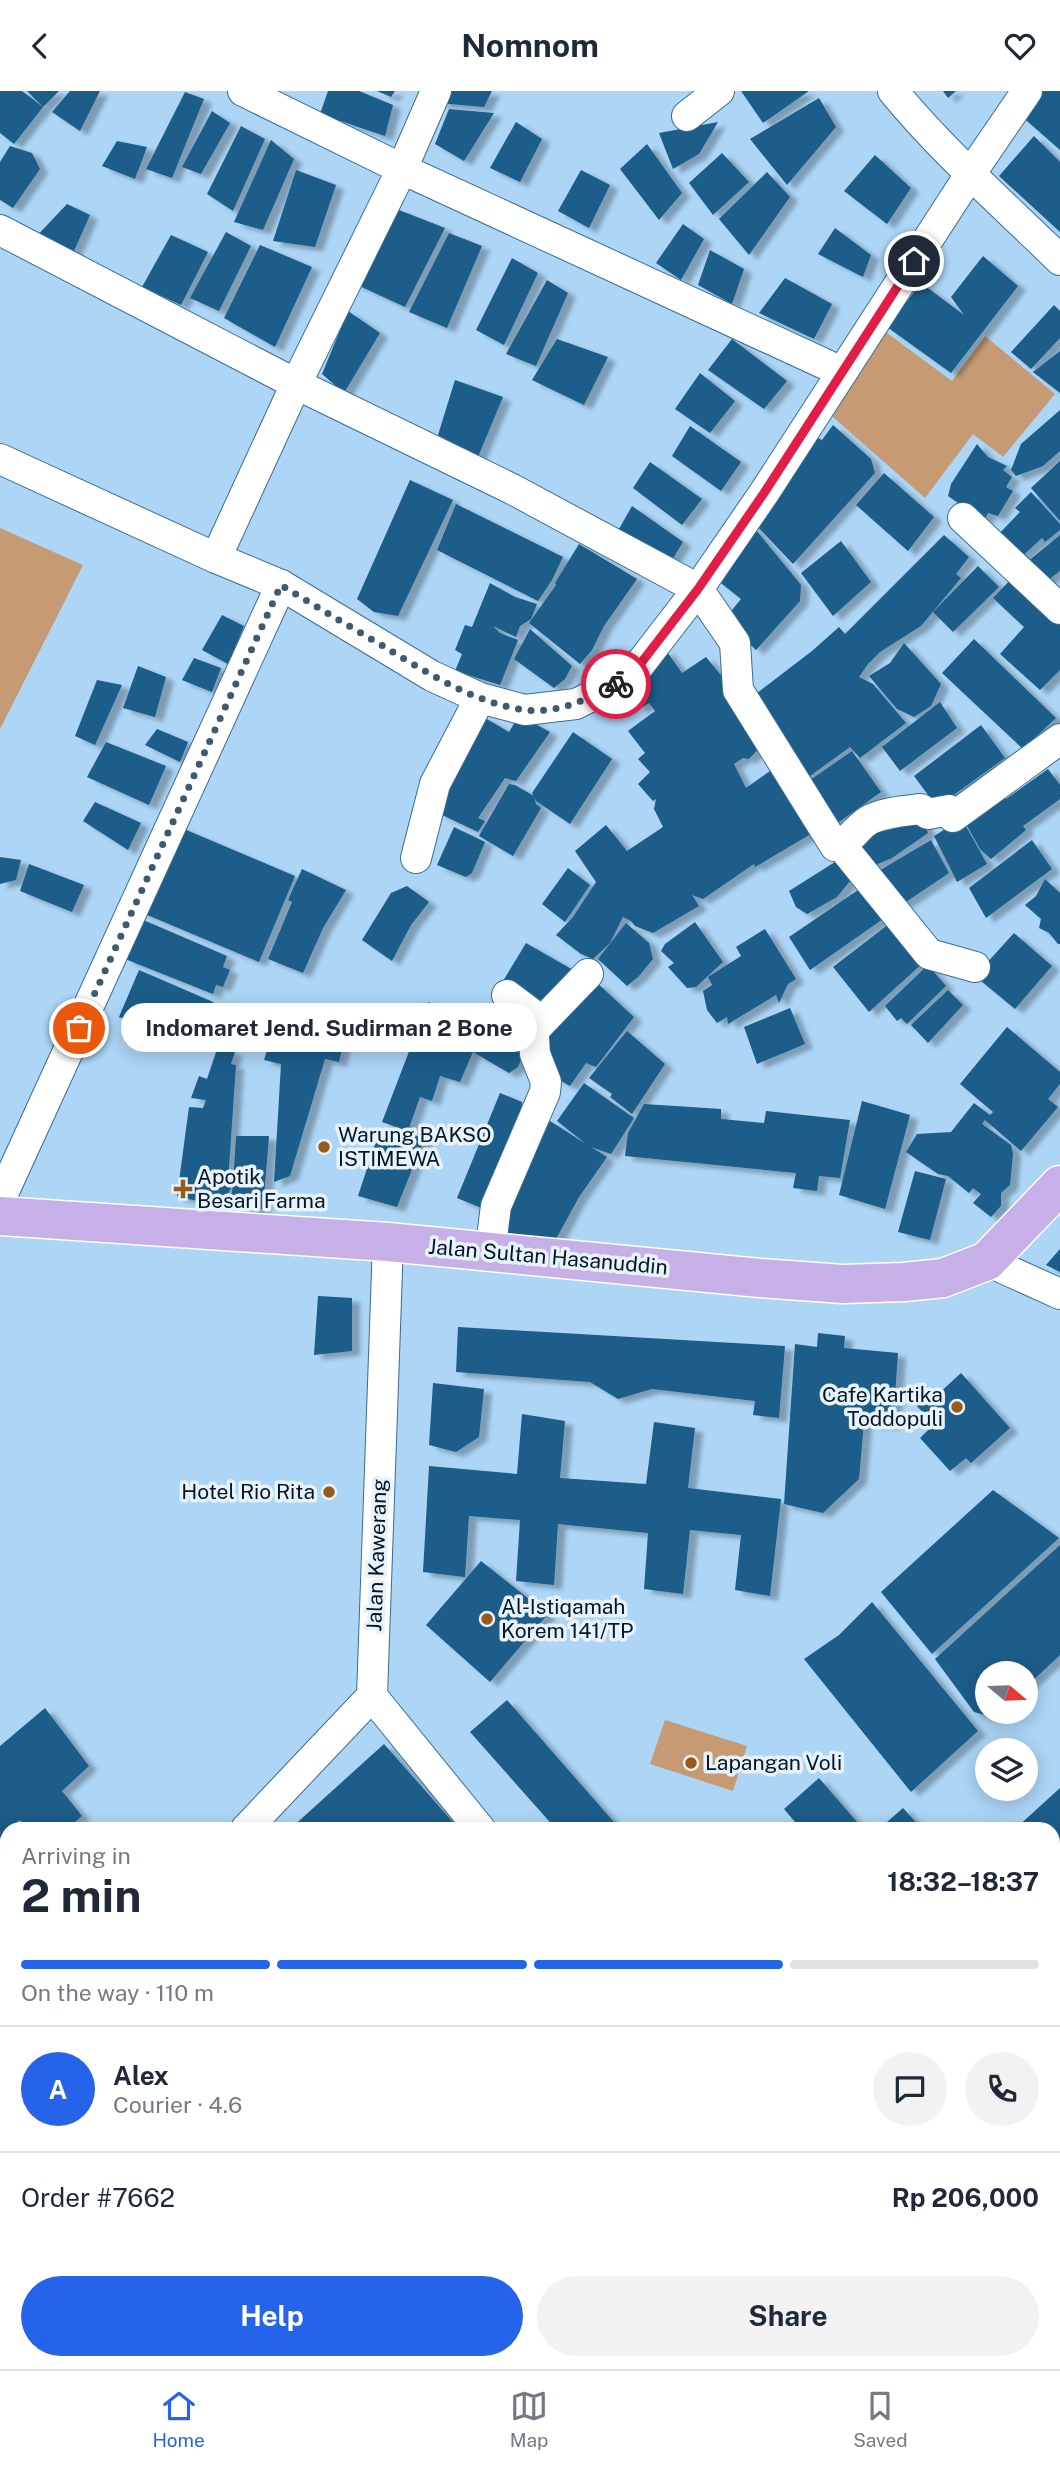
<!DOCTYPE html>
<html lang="en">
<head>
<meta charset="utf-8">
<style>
	:root { --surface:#fff; --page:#f2f2f3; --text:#1f2937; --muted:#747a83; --line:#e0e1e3; --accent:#2563eb }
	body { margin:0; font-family:"Public Sans",sans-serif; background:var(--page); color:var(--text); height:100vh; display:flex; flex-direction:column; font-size:26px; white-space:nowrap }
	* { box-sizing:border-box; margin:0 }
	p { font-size:23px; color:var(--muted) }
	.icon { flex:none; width:38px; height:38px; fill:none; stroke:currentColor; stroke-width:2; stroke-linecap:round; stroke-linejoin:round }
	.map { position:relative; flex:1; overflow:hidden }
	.drawer { position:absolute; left:0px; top:1731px; width:1060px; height:548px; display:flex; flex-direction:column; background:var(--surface); border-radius:21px 21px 0 0; box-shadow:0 4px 18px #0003 }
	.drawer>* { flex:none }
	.needle { width:46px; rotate:109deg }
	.controls { position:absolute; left:975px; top:1570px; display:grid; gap:14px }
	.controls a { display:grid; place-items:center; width:63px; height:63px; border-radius:50%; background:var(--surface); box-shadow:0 4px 18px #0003; font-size:35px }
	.pin { position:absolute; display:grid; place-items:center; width:60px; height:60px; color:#fff; margin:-30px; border:4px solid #fff; border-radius:50%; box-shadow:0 2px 7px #0007 }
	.courier { position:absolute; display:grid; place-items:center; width:70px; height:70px; margin:-35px; border:5px solid #e11d48; border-radius:50%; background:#fff; color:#222; box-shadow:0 2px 9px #0007 }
	.bubble { position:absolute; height:49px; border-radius:24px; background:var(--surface); box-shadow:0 4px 18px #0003; font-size:23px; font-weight:700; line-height:49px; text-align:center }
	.summary em { font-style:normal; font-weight:700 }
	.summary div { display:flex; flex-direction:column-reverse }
	.summary { display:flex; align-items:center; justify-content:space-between; height:119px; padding:0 21px }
	h1 { font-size:46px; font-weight:700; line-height:52px }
	.bar { display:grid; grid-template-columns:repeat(4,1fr); gap:10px 7px; align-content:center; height:84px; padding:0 21px }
	.bar i { height:9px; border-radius:5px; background:var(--line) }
	.bar .on { background:var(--accent) }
	.bar p { grid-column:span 4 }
	.line { display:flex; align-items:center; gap:18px; padding:0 21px; border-top:2px solid var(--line) }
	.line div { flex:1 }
	.round { display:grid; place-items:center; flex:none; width:74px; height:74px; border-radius:37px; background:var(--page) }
	.button { display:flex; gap:14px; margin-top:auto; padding:14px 21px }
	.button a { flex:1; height:80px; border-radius:42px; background:var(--accent); color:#fff; font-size:28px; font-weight:700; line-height:80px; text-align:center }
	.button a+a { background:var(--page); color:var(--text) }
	header { display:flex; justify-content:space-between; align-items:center; height:91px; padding:0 21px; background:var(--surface); font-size:32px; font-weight:700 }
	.tab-bar { display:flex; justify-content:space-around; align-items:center; height:98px; border-top:2px solid var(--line); background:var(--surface); font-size:19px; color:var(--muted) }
	.tab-bar a { display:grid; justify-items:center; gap:4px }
	.tab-bar .on { color:var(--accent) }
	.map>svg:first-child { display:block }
	.green { fill:#c69a73 }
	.building { fill:#1a5d89; filter:url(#shadow) }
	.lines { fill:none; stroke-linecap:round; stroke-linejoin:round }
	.minor-casing { stroke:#3b6c90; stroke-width:32 }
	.major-casing { stroke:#fff; stroke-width:41 }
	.minor { stroke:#fff; stroke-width:30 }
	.major { stroke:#c7afe8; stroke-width:38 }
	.done { stroke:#3e5a6e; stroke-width:7; stroke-dasharray:0 12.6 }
	.route { stroke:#e11d48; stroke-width:9 }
	.poi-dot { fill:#965b1b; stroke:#e8f2fa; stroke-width:2.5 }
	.labels { text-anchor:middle; stroke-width:7; stroke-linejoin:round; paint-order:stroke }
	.poi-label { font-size:21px; fill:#031725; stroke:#e8f2fa; text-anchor:start }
	.street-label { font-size:21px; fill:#031725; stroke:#e8f2fa }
</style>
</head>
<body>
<header><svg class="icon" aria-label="back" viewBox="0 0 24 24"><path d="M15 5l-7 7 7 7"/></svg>Nomnom<svg class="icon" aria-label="heart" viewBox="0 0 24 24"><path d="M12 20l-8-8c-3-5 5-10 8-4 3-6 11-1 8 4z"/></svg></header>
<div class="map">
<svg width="1060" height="2278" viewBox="0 0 1060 2278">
	<defs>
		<filter id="shadow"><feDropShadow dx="8" dy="4.5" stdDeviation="2" flood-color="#0004"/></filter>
	</defs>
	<rect width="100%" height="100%" fill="#acd5f6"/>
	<g class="green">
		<polygon points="879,236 952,290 985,245 1055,303 1003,366 973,343 925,407 825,319"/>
		<polygon points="0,437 83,474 0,638"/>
		<polygon points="665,1629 747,1655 733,1700 650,1673"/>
	</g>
	<g class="building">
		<polygon points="0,0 22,0 43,16 14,53 0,42"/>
		<polygon points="27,0 59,0 43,16"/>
		<polygon points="70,0 100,0 80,40 52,21"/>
		<polygon points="328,0 359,0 393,14 385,45 320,23"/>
		<polygon points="377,0 395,0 391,6"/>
		<polygon points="445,0 492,0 484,16 438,12"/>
		<polygon points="741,0 809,0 763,32"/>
		<polygon points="943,0 956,0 948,7"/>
		<polygon points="1034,0 1060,0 1060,59 1018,22"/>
		<polygon points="185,1 204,8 172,87 146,78"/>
		<polygon points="819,7 836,36 787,94 750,48"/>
		<polygon points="449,18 494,22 464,70 435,53"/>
		<polygon points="212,20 230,32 201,83 182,76"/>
		<polygon points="516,31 542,48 520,91 490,77"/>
		<polygon points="718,31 699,63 673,78 659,42"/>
		<polygon points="241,35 265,48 233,120 207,103"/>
		<polygon points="1034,45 1060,71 1060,141 999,85"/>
		<polygon points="271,49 294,68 263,139 234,131"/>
		<polygon points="117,50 147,56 135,88 102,75"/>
		<polygon points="647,53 682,102 659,129 620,78"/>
		<polygon points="10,55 32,62 40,78 13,117 0,109 0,71"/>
		<polygon points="722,62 749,91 713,124 689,92"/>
		<polygon points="875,64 911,97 887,133 844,100"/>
		<polygon points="296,79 336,94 315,156 273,150"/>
		<polygon points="581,79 610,94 589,137 558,120"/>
		<polygon points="767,81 790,106 749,164 719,128"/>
		<polygon points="67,113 90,124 70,169 33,149"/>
		<polygon points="399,119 445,137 405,216 353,192"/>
		<polygon points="683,133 704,148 681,189 656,172"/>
		<polygon points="835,137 871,164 863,186 818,163"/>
		<polygon points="226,141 251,155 219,220 190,207"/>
		<polygon points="449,142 482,155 447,237 409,221"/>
		<polygon points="171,144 208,161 181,214 142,196"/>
		<polygon points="260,154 312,176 275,256 224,227"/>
		<polygon points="710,159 744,178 732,213 698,194"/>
		<polygon points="983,165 1018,195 951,282 887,236 921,192 964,224 951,206"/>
		<polygon points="512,167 538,182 504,254 476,239"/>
		<polygon points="785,187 832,213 814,248 759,222"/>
		<polygon points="547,189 568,202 536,275 506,263"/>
		<polygon points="1054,214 1060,220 1060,247 1031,278 1011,261"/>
		<polygon points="348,220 380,242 344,302 322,283"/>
		<polygon points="557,248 608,266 584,314 532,289"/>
		<polygon points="732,248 787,290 764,318 708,279"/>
		<polygon points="1060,260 1060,302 1033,281"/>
		<polygon points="700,282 735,310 710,342 675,318"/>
		<polygon points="455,289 503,306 478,366 438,344"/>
		<polygon points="1060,319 1060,360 1043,375 1016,385 1011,379 1021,353"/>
		<polygon points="833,334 871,368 875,382 793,473 755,433 818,347 822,349"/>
		<polygon points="690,335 741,371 721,400 672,365"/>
		<polygon points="977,353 988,366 1007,375 1003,379 1012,386 1006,396 1013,400 998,425 988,422 984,430 948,405 951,393"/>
		<polygon points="1060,370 1060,430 1031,397"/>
		<polygon points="650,371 702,408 682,434 633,397"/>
		<polygon points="884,382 934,426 908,460 856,414"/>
		<polygon points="410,389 453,409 398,525 374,521 357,508"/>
		<polygon points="1031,401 1060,433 1060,439 1045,451 1042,447 1017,470 995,447 1020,421 1015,417"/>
		<polygon points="456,413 563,466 552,489 538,510 437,459"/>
		<polygon points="632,415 683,451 669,474 615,445"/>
		<polygon points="751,433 801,494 800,510 756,559 724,529 741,508 722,493 716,482"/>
		<polygon points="944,444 969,466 956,483 961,487 921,535 880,561 868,573 859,586 873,593 906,632 860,667 850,656 799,693 748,609 812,560 839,536 845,543"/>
		<polygon points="1060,444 1060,480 1043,493 1026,472"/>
		<polygon points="841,450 871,491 833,525 801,482"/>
		<polygon points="579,453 637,488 604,535 592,559 580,573 529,532 556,494 555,492"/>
		<polygon points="978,475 999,496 953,541 933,521"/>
		<polygon points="1015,484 1060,527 1060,579 1040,599 1000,563 1024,536 993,507"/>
		<polygon points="490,492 515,506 537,513 531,528 520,535 516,546 493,535 500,542 518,549 500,594 455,580 462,563 455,559 465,534 472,536"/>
		<polygon points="222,524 244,535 228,573 202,559"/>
		<polygon points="530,538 572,575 565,588 554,597 514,568"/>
		<polygon points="974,548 1056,627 1023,658 942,582"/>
		<polygon points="904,552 941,593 931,615 914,626 897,618 869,585 890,572"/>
		<polygon points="665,558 682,582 706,566 734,600 764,652 749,668 743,667 734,673 746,697 777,675 816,740 755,776 754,773 703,808 692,804 699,815 653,842 635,835 631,830 623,826 610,852 593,868 581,863 556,844 573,826 596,791 575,760 606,734 627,760 663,736 654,718 656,708 653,710 638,693 650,681 638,668 645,662 628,640 655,620 649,612 638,619 634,599"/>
		<polygon points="194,567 221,577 212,601 182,589"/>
		<polygon points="138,575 166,586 155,626 123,617"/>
		<polygon points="97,589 122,594 95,654 75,645"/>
		<polygon points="940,611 957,637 900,680 882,656"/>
		<polygon points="480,624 509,641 515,631 528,629 550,641 516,690 505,687 478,727 485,730 478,741 438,722"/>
		<polygon points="981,634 1005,667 937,716 914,685"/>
		<polygon points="157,638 188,651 180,671 145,654"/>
		<polygon points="573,641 612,668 570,733 536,710 532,702"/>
		<polygon points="106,651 166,675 149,714 87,686"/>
		<polygon points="852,660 881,701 828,739 800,696"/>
		<polygon points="1048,678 1060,694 1060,708 1023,735 1026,739 991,768 980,758 965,731 1003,703 1006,708"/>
		<polygon points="509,693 515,694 534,705 536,713 541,717 513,765 479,745"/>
		<polygon points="95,711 141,732 128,759 83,730"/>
		<polygon points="919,722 928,742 892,767 859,781 847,752"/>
		<polygon points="962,728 987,773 957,791 934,745"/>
		<polygon points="177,735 295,785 259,871 138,820"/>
		<polygon points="454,736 485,751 472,782 466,786 437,774"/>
		<polygon points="931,749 949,782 900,815 877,781"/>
		<polygon points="1032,749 1052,778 986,827 969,797"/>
		<polygon points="0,766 21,769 16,789 0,793"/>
		<polygon points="835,771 850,790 837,806 807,823 796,816 789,800"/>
		<polygon points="29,773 84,794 72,821 20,800"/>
		<polygon points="568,777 590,794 565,831 542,813"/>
		<polygon points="302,778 346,799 323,837 303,882 268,868 292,811 288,809"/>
		<polygon points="1045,788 1060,802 1060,853 1058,853 1049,842 1039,837 1041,828 1025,814 1036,805"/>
		<polygon points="407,795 429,811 411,834 392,870 362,849 391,802"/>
		<polygon points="861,797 883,828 810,879 789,846"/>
		<polygon points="141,828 227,865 223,876 230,879 223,896 216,894 213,903 125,868"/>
		<polygon points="894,829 925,870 869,921 833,876"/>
		<polygon points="695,831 723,871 696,896 687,897 668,876 674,872 661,860 665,853"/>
		<polygon points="626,832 649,852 653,868 639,885 627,895 598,868"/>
		<polygon points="765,838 796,888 788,893 779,912 776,904 728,933 727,926 717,932 707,919 703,900 712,894 708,886 741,865 736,856"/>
		<polygon points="1014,842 1052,875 1015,918 975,885"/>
		<polygon points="526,852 573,879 549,921 500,895"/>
		<polygon points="928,874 946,895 907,933 901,927 897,930 885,915"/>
		<polygon points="139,879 213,911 196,951 119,926"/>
		<polygon points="595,890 634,926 596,976 586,972 570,995 549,983 543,929 569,906 580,914"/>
		<polygon points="948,899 963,914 928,952 911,934"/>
		<polygon points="428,911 447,919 448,923 464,934 468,944 487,913 532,944 518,976 509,982 473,961 460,991 440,985 432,1010 420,1006 408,1040 382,1031"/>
		<polygon points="790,917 805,953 757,973 744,936"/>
		<polygon points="276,929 346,940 339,971 325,968 290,1085 274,1091 281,973 264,969"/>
		<polygon points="1007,936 1060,981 1060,993 1048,1008 1058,1016 1021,1060 985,1029 982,1033 1011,1054 1013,1063 1010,1094 1001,1102 1001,1115 991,1126 973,1112 981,1103 973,1097 969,1102 948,1085 938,1083 906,1061 917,1043 951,1041 974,1012 990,1024 993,1021 960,993"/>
		<polygon points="627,940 665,973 632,1023 610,1006 612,1003 589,987"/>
		<polygon points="218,955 235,961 231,973 236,974 228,1091 233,1093 236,1045 269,1045 263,1118 230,1118 233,1093 221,1116 177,1105 189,1016 203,1017 206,1009 191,1007 199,985 207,988"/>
		<polygon points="584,992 634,1027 611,1063 591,1056 607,1066 579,1106 555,1150 508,1142 504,1124 507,1114 550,1030 586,1053 557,1030"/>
		<polygon points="500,1002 522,1011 521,1021 489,1120 457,1107"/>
		<polygon points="862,1010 910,1024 885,1118 839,1104"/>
		<polygon points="644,1013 721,1018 721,1028 764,1032 766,1020 850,1029 840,1087 819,1085 817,1100 793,1097 796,1082 625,1065 628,1042"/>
		<polygon points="379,1041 425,1046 397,1116 358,1105"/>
		<polygon points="915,1080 946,1088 930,1149 898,1141"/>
		<polygon points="1060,1158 1060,1181 1046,1174"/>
		<polygon points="318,1205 352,1207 352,1260 314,1264"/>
		<polygon points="458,1236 785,1255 779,1327 753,1324 755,1310 652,1298 618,1308 590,1291 456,1281"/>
		<polygon points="818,1242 845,1245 844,1257 898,1262 893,1334 864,1331 859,1388 823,1422 784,1413 795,1253 817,1256"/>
		<polygon points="961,1282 1010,1337 971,1372 966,1367 950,1380 920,1347 934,1333 912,1310 925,1294 936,1305"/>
		<polygon points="433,1292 484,1298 479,1346 456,1361 429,1354"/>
		<polygon points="522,1323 565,1330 560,1387 646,1393 654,1331 695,1337 688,1397 781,1408 770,1505 735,1499 741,1444 690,1439 683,1503 644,1498 648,1442 558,1433 554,1494 516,1490 520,1429 469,1425 465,1486 423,1481 429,1375 517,1383"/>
		<polygon points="993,1399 1059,1447 932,1563 881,1501"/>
		<polygon points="1060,1454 1060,1564 1026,1596 1026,1582 987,1582 987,1620 999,1620 993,1626 974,1621 935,1568"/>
		<polygon points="481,1470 548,1523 490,1591 426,1534"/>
		<polygon points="872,1511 978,1640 911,1701 804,1568 839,1544"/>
		<polygon points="507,1609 620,1738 556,1738 470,1641"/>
		<polygon points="45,1617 89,1675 62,1700 82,1725 67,1738 27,1738 20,1729 7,1738 0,1747 0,1655"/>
		<polygon points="384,1653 459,1738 290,1738"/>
		<polygon points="819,1687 863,1738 801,1738 784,1718"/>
		<polygon points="1060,1697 1060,1862 1054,1855 1054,1738 1015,1738"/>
		<polygon points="903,1717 922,1738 879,1738"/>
		<polygon points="1,1806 7,1811 7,1989 0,1996"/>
		<polygon points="1060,1979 1060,2051 1054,2056 1054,1984"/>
		<polygon points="0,2070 7,2076 7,2184 0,2176"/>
		<polygon points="1060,2158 1060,2186 1054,2177 1054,2164"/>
		<polygon points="7,2190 7,2219 0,2210 0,2195"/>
		<polygon points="1054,2249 1060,2257 1060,2278 1035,2278 1043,2272 1054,2272"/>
		<polygon points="41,2272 164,2272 156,2278 46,2278"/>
		<polygon points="196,2272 247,2272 252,2278 187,2278"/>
		<polygon points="269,2272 327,2272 329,2274 331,2272 353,2272 359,2278 261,2278"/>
		<polygon points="399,2272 445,2272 448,2275 452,2272 486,2272 493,2278 392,2278"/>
		<polygon points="512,2272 597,2272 603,2278 504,2278"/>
		<polygon points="599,2272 675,2272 666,2278 604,2278"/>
		<polygon points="975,2272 1005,2272 998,2278 981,2278"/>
	</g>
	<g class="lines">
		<g class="minor-casing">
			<g id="minor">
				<polyline points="243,0 402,78 842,281"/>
				<path d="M893,0C943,61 1004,114 1060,169"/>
				<polyline points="687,25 719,0"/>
				<path d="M0,139L296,293L512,398L698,498L735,552L738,599L835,755C849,753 858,734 871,728C887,721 904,720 921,718L928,723L949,719L953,726L1060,648"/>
				<polyline points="0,368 216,467 281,494 432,585 480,607 525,619 576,613 631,585 698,498 764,402 971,82 1027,0"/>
				<polyline points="963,427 1060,518"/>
				<polyline points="216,467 296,293 402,78 436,0"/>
				<polyline points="841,754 929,863 975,876"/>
				<polyline points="416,767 435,693 480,607"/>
				<polyline points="534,939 588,883"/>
				<polyline points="0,1109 281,494"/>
				<polyline points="388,1151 372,1605 480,1738"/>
				<polyline points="490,1161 496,1115 545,1001 546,991 535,963 533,931 531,922 507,904"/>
				<polyline points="987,1170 1060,1203"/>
				<polyline points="246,1738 372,1605"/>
				<polyline points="0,1782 7,1790"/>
				<polyline points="0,2004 7,1996"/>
				<polyline points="1054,2105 1060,2099"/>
				<polyline points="0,2239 7,2252"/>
				<polyline points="372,2272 378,2278"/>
				<polyline points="938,2272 944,2278"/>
				<polyline points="9,2278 18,2272"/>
				<polyline points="855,2278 863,2272"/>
			</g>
		</g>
		<g class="major-casing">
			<polyline id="major" points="0,1125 388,1151 760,1187 843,1193 904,1191 943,1187 987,1170 1060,1094"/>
		</g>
		<use href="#minor" class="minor"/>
		<use href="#major" class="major"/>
	</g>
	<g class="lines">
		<path class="done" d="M79,937L281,494C315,515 349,535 383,555C426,581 474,612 525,619C557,623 589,608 616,593"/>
		<polyline class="route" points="616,593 631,585 698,498 764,402 914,170"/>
	</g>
	<g class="poi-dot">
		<circle cx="324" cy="1056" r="7"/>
		<path d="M179.5 1087.5h7v7h7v7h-7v7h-7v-7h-7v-7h7z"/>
		<circle cx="957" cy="1316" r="7"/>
		<circle cx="329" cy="1401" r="7"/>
		<circle cx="487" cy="1528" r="7"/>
		<circle cx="691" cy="1672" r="7"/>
	</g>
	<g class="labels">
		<g class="poi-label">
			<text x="338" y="1051">Warung BAKSO<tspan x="338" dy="24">ISTIMEWA</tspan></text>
			<text x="197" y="1093">Apotik<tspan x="197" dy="24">Besari Farma</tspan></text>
			<text x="943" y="1311" text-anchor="end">Cafe Kartika<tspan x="943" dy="24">Toddopuli</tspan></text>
			<text x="315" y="1408" text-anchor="end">Hotel Rio Rita</text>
			<text x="501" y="1523">Al-Istiqamah<tspan x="501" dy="24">Korem 141/TP</tspan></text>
			<text x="705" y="1679">Lapangan Voli</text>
		</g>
		<g class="street-label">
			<text transform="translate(548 1166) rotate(5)" y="7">Jalan Sultan Hasanuddin</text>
			<text transform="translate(377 1464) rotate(-88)" y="7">Jalan Kawerang</text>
		</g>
	</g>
</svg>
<div class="controls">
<a><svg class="needle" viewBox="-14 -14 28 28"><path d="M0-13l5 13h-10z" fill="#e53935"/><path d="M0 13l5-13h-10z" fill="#747a83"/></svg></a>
<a><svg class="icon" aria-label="layers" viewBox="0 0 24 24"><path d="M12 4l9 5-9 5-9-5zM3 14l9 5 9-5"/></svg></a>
</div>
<div class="pin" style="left:79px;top:937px;background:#ea580c"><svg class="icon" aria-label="bag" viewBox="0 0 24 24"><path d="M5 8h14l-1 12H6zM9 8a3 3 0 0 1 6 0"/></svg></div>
<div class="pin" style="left:914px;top:170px;background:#1f2937"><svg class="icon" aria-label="home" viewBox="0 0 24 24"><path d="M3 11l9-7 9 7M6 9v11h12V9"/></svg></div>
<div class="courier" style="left:616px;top:593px"><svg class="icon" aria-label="bike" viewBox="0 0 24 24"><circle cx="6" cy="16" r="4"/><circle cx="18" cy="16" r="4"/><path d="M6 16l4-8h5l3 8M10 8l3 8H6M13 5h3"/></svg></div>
<div class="bubble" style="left:121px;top:912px;width:416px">Indomaret Jend. Sudirman 2 Bone</div>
<section class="drawer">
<div class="summary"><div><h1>2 min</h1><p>Arriving in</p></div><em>18:32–18:37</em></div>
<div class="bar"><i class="on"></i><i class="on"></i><i class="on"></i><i></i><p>On the way · 110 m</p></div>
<div class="line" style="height:126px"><b class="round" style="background:var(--accent);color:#fff">A</b><div><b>Alex</b><p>Courier · 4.6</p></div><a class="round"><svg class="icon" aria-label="chat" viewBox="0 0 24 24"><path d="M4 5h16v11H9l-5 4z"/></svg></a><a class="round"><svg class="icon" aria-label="phone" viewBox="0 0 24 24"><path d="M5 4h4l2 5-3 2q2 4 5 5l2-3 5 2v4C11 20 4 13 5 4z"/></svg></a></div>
<div class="line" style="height:91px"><div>Order #7662</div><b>Rp 206,000</b></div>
<div class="button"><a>Help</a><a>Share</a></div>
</section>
</div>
<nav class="tab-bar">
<a class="on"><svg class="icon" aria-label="home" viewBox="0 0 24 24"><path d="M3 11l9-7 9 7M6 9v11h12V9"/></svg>Home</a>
<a><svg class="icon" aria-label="map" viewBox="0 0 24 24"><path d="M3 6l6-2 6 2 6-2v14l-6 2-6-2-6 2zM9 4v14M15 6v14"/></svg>Map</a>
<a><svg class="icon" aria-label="saved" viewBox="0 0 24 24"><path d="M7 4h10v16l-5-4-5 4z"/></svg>Saved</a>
</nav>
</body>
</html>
